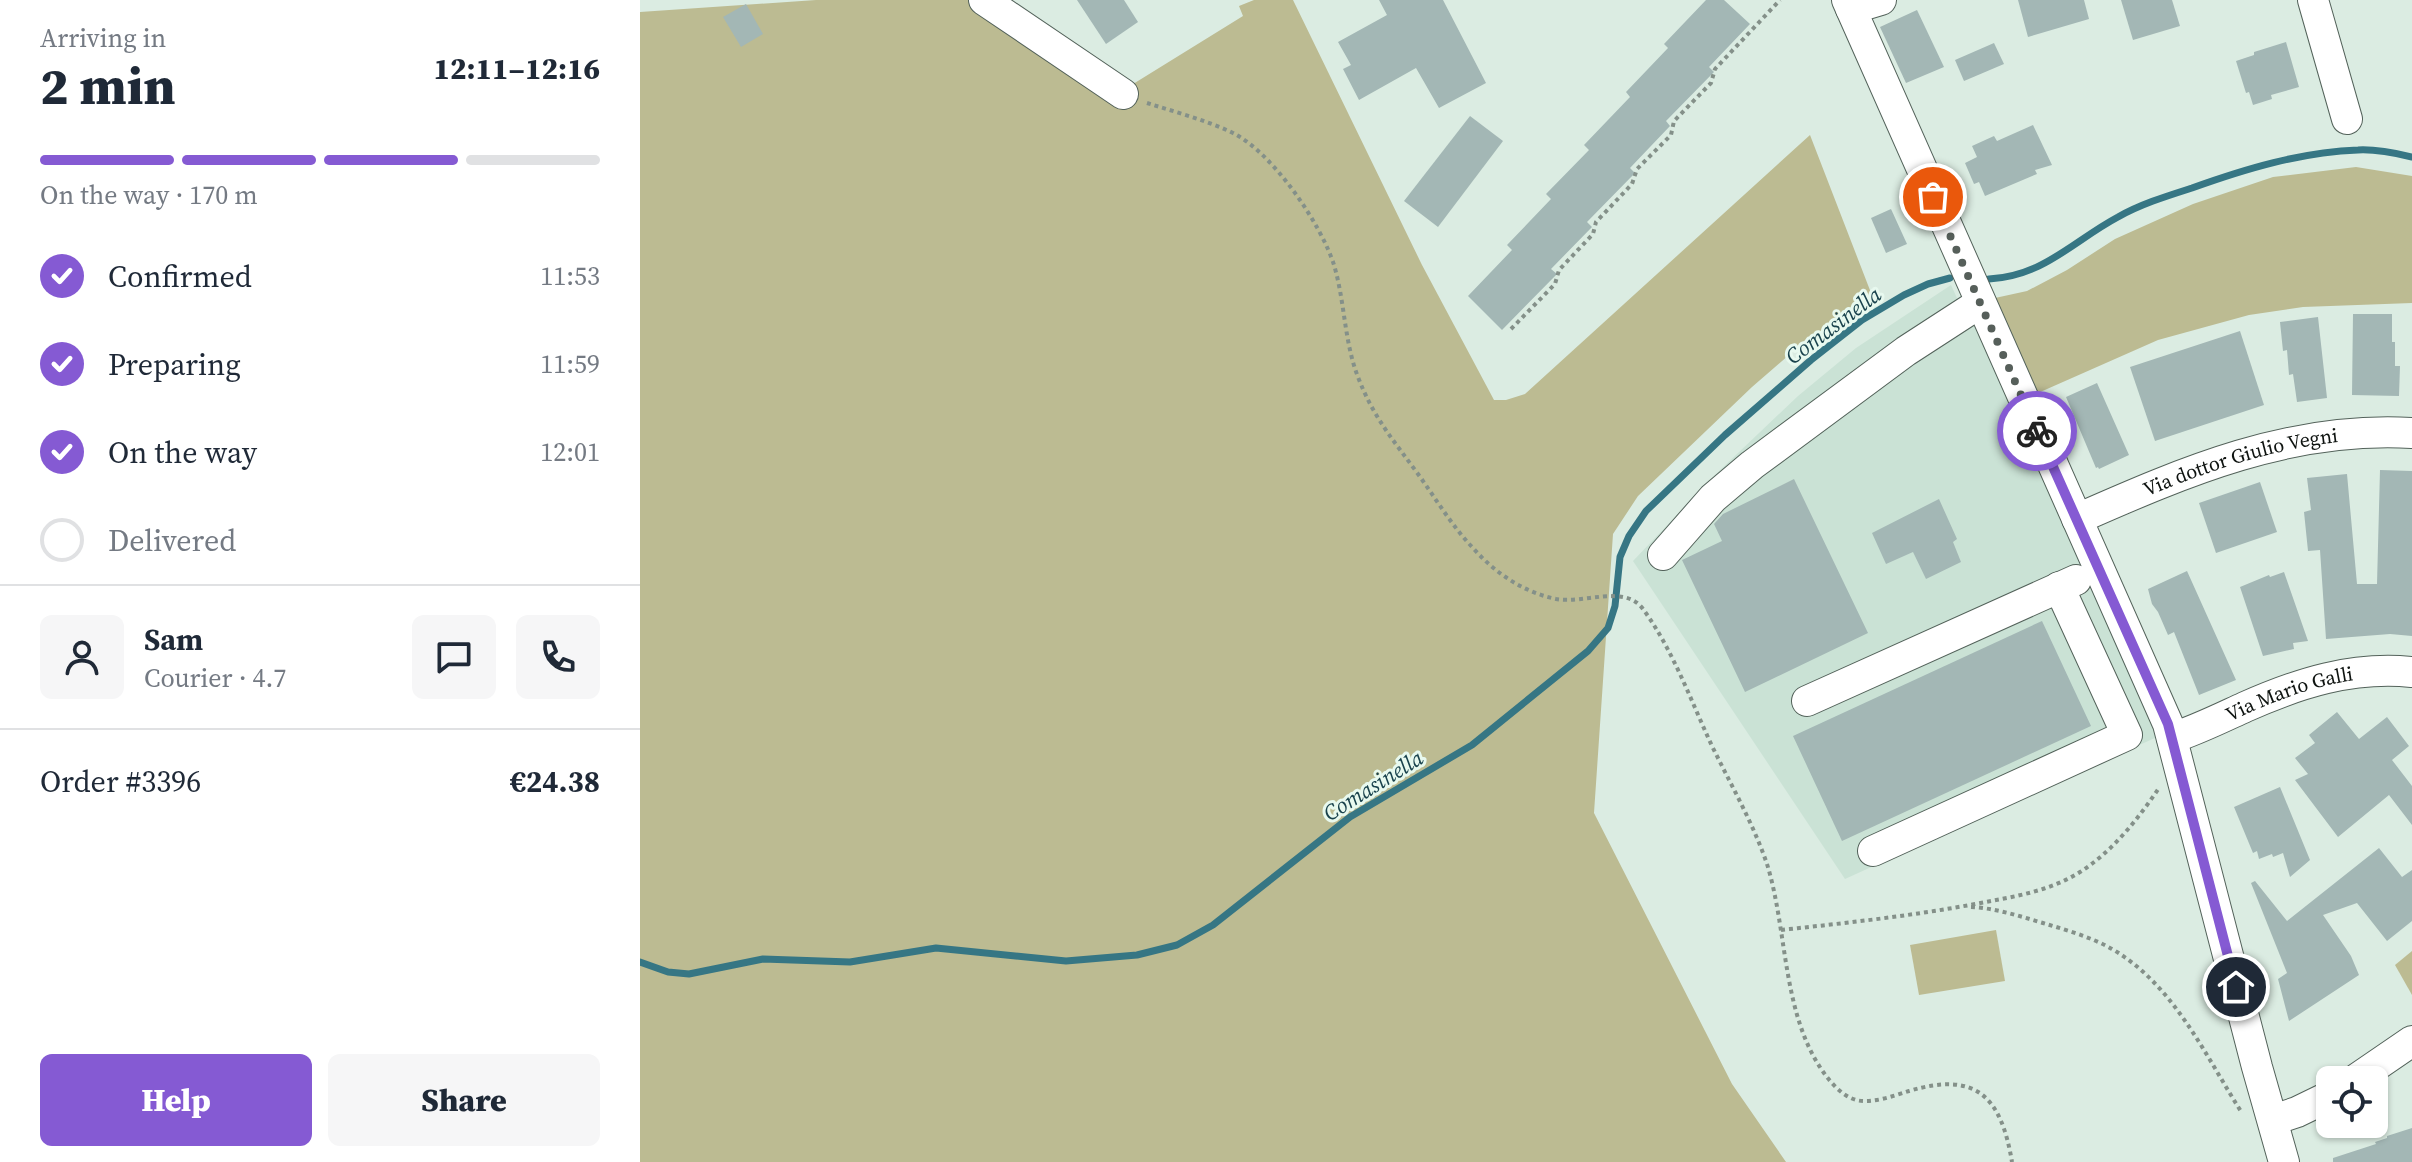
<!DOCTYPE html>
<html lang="en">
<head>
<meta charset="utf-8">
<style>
	:root { --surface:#fff; --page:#f6f6f7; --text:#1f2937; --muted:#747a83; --line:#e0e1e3; --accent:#855ad3 }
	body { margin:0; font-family:"Source Serif 4",serif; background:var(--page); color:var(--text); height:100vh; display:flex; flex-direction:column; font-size:30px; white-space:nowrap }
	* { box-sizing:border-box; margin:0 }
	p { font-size:26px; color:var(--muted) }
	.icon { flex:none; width:44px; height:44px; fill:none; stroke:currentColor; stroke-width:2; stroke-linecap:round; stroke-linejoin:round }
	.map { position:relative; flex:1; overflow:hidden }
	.details { display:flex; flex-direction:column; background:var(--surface); width:640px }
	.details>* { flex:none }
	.tools { position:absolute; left:1676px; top:1066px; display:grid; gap:16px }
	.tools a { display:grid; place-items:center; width:72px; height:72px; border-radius:12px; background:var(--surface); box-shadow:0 2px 6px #0004; font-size:40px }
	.pin { position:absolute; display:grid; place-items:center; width:68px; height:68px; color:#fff; margin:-34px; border:4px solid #fff; border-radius:50%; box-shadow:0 2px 8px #0007 }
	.courier { position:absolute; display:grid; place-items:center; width:80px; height:80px; margin:-40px; border:6px solid #855ad3; border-radius:50%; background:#fff; color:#222; box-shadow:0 2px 10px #0007 }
	.overview em { font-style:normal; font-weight:800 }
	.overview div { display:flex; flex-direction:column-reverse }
	.overview { display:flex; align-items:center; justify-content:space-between; height:136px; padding:0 40px }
	h1 { font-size:52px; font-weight:800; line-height:60px }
	.bar { display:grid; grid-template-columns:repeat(4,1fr); gap:12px 8px; align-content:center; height:96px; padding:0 40px }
	.bar i { height:10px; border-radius:6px; background:var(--line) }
	.bar .active { background:var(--accent) }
	.bar p { grid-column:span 4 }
	.line { display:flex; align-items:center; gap:20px; padding:0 40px; border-top:2px solid var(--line) }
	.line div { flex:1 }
	.round { display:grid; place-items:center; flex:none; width:84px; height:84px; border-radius:12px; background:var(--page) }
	ol { padding:0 40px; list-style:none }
	li { display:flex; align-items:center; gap:24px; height:88px }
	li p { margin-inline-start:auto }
	li .icon { padding:8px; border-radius:50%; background:var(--accent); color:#fff; stroke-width:4 }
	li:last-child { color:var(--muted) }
	li i { width:44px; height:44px; border:4px solid var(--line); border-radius:50% }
	.primary-button { display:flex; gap:16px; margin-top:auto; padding:16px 40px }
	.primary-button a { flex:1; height:92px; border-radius:12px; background:var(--accent); color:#fff; font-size:32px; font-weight:800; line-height:92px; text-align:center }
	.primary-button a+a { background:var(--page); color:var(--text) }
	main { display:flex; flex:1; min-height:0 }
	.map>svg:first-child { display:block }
	.built { fill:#cae2d5 }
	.green { fill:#bcbb92 }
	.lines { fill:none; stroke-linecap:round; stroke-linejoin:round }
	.stream { stroke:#367684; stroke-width:7 }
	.building { fill:#a3b7b5 }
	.minor-casing { stroke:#53625a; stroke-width:32 }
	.path { stroke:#849089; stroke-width:4; stroke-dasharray:4 4; stroke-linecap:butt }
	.minor { stroke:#fff; stroke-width:30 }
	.done { stroke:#565f5a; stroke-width:8; stroke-dasharray:0 14.4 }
	.route { stroke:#855ad3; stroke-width:10 }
	.labels { text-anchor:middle; stroke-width:6; stroke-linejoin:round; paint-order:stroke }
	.street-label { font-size:20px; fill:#0e1310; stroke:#e8f9ef }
	.water-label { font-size:22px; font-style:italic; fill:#19424c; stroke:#e8f9ef }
</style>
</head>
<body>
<main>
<section class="details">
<div class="overview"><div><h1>2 min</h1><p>Arriving in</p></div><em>12:11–12:16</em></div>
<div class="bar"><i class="active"></i><i class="active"></i><i class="active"></i><i></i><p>On the way · 170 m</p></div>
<ol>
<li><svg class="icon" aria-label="check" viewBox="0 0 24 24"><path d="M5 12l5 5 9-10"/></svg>Confirmed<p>11:53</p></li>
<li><svg class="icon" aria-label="check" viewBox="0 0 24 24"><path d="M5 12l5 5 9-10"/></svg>Preparing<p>11:59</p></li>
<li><svg class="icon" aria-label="check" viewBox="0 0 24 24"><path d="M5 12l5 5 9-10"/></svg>On the way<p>12:01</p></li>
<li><i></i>Delivered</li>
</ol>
<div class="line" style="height:144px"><a class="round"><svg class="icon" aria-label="person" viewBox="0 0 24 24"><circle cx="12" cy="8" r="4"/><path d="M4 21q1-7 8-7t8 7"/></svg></a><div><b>Sam</b><p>Courier · 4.7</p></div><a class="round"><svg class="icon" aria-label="chat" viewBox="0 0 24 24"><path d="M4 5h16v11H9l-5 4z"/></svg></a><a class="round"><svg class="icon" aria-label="phone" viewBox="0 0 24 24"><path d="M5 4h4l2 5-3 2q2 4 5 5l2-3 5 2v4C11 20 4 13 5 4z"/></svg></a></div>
<div class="line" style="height:104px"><div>Order #3396</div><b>€24.38</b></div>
<div class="primary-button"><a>Help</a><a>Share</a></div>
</section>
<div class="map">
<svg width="1772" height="1162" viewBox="0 0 1772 1162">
	<rect width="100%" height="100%" fill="#dbece2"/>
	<polygon class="built" points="1311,285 1328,322 1336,325 1517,737 1205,879 993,561 1076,474 1158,396 1216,348"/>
	<g class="green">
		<polygon points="176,0 333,0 485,89 603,16 599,6 614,0 653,0 782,265 854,400 866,400 885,394 1170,135 1233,298 1164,342 1112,387 998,496 973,534 954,813 1092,1084 1146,1162 0,1162 0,12"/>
		<polygon points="1716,167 1772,176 1772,303 1663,307 1609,315 1518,340 1398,393 1355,298 1387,291 1427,270 1475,239 1553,204 1633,177"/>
		<polygon points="1356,930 1365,981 1279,995 1270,945"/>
		<polygon points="1772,951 1772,995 1755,965"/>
	</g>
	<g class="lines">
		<g class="stream">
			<path d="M1349,279C1404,276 1433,241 1478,217C1501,204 1527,196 1552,188C1605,169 1661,152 1718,150C1735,149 1755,153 1772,157"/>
			<polyline points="0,962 28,972 49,974 123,959 210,962 296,948 426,961 497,955 537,945 573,925 710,817 832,745 948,651 968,628 975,606 980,557 989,536 1006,511 1085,435 1171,360 1222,320 1264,295 1288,284 1310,278"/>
		</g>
	</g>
	<g class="building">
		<polygon points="437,0 484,0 498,22 466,44"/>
		<polygon points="739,0 803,0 846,83 799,108 776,68 719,100 703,69 711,65 698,42 747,15"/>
		<polygon points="1066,0 1084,0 1110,24 1069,67 1074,72 1026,121 1030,126 990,168 995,173 947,222 952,227 911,269 917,274 862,330 828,296 872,250 867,245 911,199 906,194 949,150 944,145 990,97 986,92 1028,48 1024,44"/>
		<polygon points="1378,0 1444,0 1449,19 1388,37"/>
		<polygon points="1481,0 1532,0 1540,26 1493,40"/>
		<polygon points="106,4 123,34 101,47 83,17"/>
		<polygon points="1277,10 1304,67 1266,83 1240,27"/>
		<polygon points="1646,42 1659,87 1631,95 1632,99 1613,105 1609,92 1606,93 1596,61 1614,55 1614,52"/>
		<polygon points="1354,43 1364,64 1324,81 1315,60"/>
		<polygon points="830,116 863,141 798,227 764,201"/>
		<polygon points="1393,125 1412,165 1395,170 1397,174 1345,196 1339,182 1334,184 1325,163 1337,157 1332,146 1354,136 1357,141"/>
		<polygon points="1251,209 1267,244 1246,253 1231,218"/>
		<polygon points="1713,314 1752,314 1752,342 1755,342 1755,366 1760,366 1759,396 1712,395"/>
		<polygon points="1678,317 1687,398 1657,402 1653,374 1649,375 1647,350 1643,351 1640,322"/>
		<polygon points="1600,331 1624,405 1515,441 1490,367"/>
		<polygon points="1457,383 1489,455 1459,469 1458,467 1456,468 1426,397"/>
		<polygon points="1740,470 1772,471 1772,636 1750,634 1686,639 1680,550 1668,551 1664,512 1671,510 1667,478 1707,474 1717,584 1737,584"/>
		<polygon points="1154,479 1228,633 1105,692 1042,560 1082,541 1074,524 1083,514"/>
		<polygon points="1620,482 1637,532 1576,553 1559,503"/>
		<polygon points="1299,499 1317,539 1313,542 1321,562 1286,579 1273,552 1246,564 1232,533"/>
		<polygon points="1547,571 1596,680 1559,695 1534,632 1528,635 1518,612 1512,604 1508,589"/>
		<polygon points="1644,572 1668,641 1653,643 1654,649 1623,656 1600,587 1629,575 1630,577"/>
		<polygon points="1402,621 1451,726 1202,841 1153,736"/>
		<polygon points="1697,712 1719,739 1747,717 1769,746 1752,760 1772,786 1772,825 1749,795 1698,837 1655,780 1668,774 1655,758 1675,743 1669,735"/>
		<polygon points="1640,787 1670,860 1650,877 1643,853 1633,857 1632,854 1619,859 1617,851 1613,853 1594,807"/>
		<polygon points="1739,848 1762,877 1772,870 1772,921 1747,941 1717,903 1683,915 1711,956 1719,975 1649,1021 1638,979 1647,973 1611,883 1615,881 1647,921"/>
		<polygon points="1772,1128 1772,1162 1693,1162 1693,1158 1736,1144 1735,1142 1747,1138 1747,1136"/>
	</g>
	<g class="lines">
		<g class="minor-casing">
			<g id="minor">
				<polyline points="344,0 483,94"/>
				<polyline points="1207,0 1528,724 1617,1067 1644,1162"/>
				<polyline points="1673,0 1707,119"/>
				<polyline points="1211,9 1241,0"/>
				<path id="s1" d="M1437,519C1546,471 1650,426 1772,433"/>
				<polyline points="1023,555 1073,498 1112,465 1266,351 1340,303"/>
				<polyline points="1167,701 1436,580"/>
				<path id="s2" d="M1532,738C1557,730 1581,718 1605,707C1659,683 1712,666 1772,672"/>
				<polyline points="1233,851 1487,735 1419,587"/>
				<polyline points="1715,1080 1772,1041"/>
				<polyline points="1633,1120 1657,1112 1690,1096"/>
			</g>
		</g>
		<g class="path">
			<path d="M507,103C535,112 566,120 593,133C633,153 681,224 694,265C705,302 704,341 718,377C733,417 754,441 778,474C796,499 812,526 833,548C855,573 883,592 916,599C944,604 985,584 1003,609C1033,650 1051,701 1072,746C1091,785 1113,823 1127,864C1149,935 1141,1023 1191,1082C1198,1090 1206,1097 1216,1100C1232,1104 1253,1096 1269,1091C1336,1071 1361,1096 1372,1162"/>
			<polyline points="871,329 915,284 919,270 953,234 956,222 992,184 997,169 1031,135 1034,121 1071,83 1075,69 1140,0"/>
			<path d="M1331,907C1355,908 1379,916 1403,923C1426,930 1451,937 1472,949C1534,985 1565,1055 1602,1113"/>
			<path d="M1141,930C1206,923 1271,916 1335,904C1372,897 1408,892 1440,872C1472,852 1498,819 1519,788"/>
		</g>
		<use href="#minor" class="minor"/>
	</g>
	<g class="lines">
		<polyline class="done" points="1293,197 1397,431"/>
		<polyline class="route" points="1397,431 1528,724 1596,987"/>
	</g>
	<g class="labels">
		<g class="street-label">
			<text dy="7" stroke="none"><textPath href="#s1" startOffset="174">Via dottor Giulio Vegni</textPath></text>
			<text dy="7" stroke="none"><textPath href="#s2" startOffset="126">Via Mario Galli</textPath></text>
		</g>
		<g class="water-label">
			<text transform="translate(1193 325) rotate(-37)" y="8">Comasinella</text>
			<text transform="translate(733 785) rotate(-32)" y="8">Comasinella</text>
		</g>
	</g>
</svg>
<div class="tools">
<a><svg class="icon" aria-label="locate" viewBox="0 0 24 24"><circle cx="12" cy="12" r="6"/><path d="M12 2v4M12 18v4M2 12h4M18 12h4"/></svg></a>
</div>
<div class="pin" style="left:1293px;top:197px;background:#ea580c"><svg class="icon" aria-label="bag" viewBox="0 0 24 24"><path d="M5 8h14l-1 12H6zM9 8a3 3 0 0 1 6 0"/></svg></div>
<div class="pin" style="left:1596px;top:987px;background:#1f2937"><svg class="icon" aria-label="home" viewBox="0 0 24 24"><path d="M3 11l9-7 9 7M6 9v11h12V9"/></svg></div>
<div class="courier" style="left:1397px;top:431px"><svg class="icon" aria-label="bike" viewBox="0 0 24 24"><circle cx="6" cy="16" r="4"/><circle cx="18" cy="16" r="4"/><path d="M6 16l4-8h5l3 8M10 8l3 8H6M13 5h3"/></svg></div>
</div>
</main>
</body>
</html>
